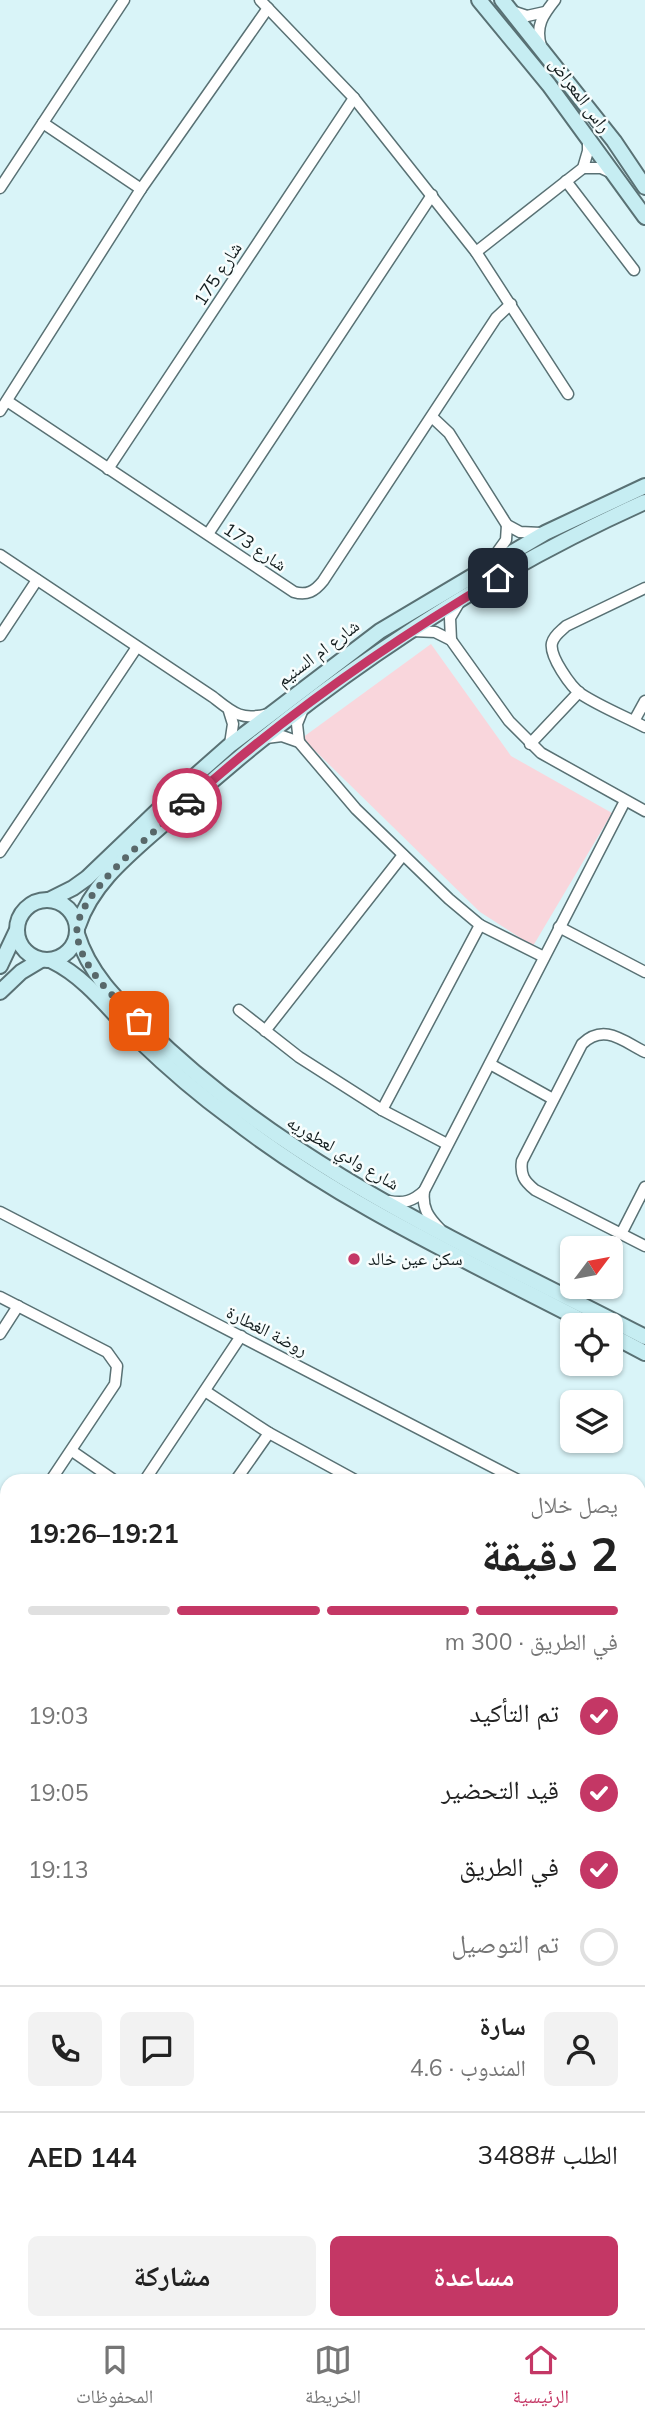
<!DOCTYPE html>
<html lang="ar">
<head>
<meta charset="utf-8">
<style>
	:root { --surface:#fff; --page:#f2f2f2; --text:#222; --muted:#767676; --line:#e0e0e0; --accent:#c43765 }
	body { margin:0; font-family:Mulish,"Noto Naskh Arabic",sans-serif; background:var(--page); color:var(--text); direction:rtl; height:100vh; display:flex; flex-direction:column; font-size:26px; white-space:nowrap }
	* { box-sizing:border-box; margin:0 }
	p { font-size:23px; color:var(--muted) }
	.icon { flex:none; width:38px; height:38px; fill:none; stroke:currentColor; stroke-width:2; stroke-linecap:round; stroke-linejoin:round }
	.map { position:relative; flex:1; overflow:hidden; direction:ltr }
	.details { position:absolute; left:0px; top:1474px; width:646px; height:856px; display:flex; flex-direction:column; background:var(--surface); border-radius:21px 21px 0 0; box-shadow:0 2px 5px #0004; direction:rtl }
	.details>* { flex:none }
	.needle { width:46px; rotate:58deg }
	.buttons { position:absolute; left:560px; top:1236px; display:grid; gap:14px }
	.buttons a { display:grid; place-items:center; width:63px; height:63px; border-radius:10px; background:var(--surface); box-shadow:0 2px 5px #0004; font-size:35px }
	.pin { position:absolute; display:grid; place-items:center; width:60px; height:60px; color:#fff; margin:-30px; border-radius:14px; box-shadow:0 4px 10px #0006 }
	.courier { position:absolute; display:grid; place-items:center; width:70px; height:70px; margin:-35px; border:5px solid #c43765; border-radius:50%; background:#fff; color:#222; box-shadow:0 2px 9px #0007 }
	.headline em { font-style:normal; font-weight:700 }
	.headline div { display:flex; flex-direction:column-reverse }
	.headline { display:flex; align-items:center; justify-content:space-between; height:119px; padding:0 28px }
	h1 { font-size:46px; font-weight:700; line-height:52px }
	.bar { display:grid; grid-template-columns:repeat(4,1fr); gap:10px 7px; align-content:center; height:84px; padding:0 28px }
	.bar i { height:9px; border-radius:5px; background:var(--line) }
	.bar .on { background:var(--accent) }
	.bar p { grid-column:span 4 }
	.line { display:flex; align-items:center; gap:18px; padding:0 28px; border-top:2px solid var(--line) }
	.line div { flex:1 }
	.round { display:grid; place-items:center; flex:none; width:74px; height:74px; border-radius:10px; background:var(--page) }
	ol { padding:0 28px; list-style:none }
	li { display:flex; align-items:center; gap:21px; height:77px }
	li p { margin-inline-start:auto }
	li .icon { padding:7px; border-radius:50%; background:var(--accent); color:#fff; stroke-width:4 }
	li:last-child { color:var(--muted) }
	li i { width:38px; height:38px; border:4px solid var(--line); border-radius:50% }
	.button { display:flex; gap:14px; margin-top:auto; padding:14px 28px }
	.button a { flex:1; height:80px; border-radius:10px; background:var(--accent); color:#fff; font-size:28px; font-weight:700; line-height:80px; text-align:center }
	.button a+a { background:var(--page); color:var(--text) }
	.menu { display:flex; justify-content:space-around; align-items:center; height:98px; border-top:2px solid var(--line); background:var(--surface); font-size:19px; color:var(--muted) }
	.menu a { display:grid; justify-items:center; gap:4px }
	.menu .on { color:var(--accent) }
	.map>svg:first-child { display:block }
	.green { fill:#f9d6dc }
	.lines { fill:none; stroke-linecap:round; stroke-linejoin:round }
	.street-casing { stroke:#597174; stroke-width:13 }
	.secondary-casing { stroke:#597174; stroke-width:18 }
	.street { stroke:#fff; stroke-width:10 }
	.secondary { stroke:#c6edf2; stroke-width:14 }
	.done { stroke:#58686a; stroke-width:7; stroke-dasharray:0 12.6 }
	.route { stroke:#c43765; stroke-width:9 }
	.poi-dot { fill:#c43765; stroke:#f7fdfd; stroke-width:2.5 }
	.labels { text-anchor:middle; stroke-width:5; stroke-linejoin:round; paint-order:stroke }
	.street-label { font-size:18px; fill:#121c1d; stroke:#f7fdfd }
	.poi-label { font-size:18px; fill:#121c1d; stroke:#f7fdfd; text-anchor:start }
</style>
</head>
<body>
<div class="map">
<svg width="645" height="2328" viewBox="0 0 645 2328">
	<rect width="100%" height="100%" fill="#d9f4f8"/>
	<polygon class="green" points="431,644 511,756 612,813 533,946 480,912 302,738"/>
	<g class="lines">
		<g class="street-casing">
			<g id="street">
				<polyline points="260,0 354,98 476,252 568,394"/>
				<polyline points="512,11 527,16 545,12"/>
				<path d="M541,46C535,26 543,15 555,0"/>
				<polyline points="43,123 141,189"/>
				<polyline points="583,168 601,168 612,173"/>
				<polyline points="566,181 634,270"/>
				<polyline points="0,188 124,0"/>
				<polyline points="476,252 583,168 588,151 588,140"/>
				<path d="M7,401L294,592C307,596 315,591 323,581L496,318L511,304"/>
				<polyline points="0,411 141,189 268,8"/>
				<polyline points="432,417 449,433 507,525 520,532 541,533"/>
				<polyline points="108,469 354,98"/>
				<polyline points="208,534 432,195"/>
				<path d="M0,555L213,697C233,713 241,721 268,714"/>
				<polyline points="491,561 506,540 507,525"/>
				<path d="M645,588L566,626C561,631 554,635 552,643C549,656 571,687 581,694C601,707 624,716 645,727"/>
				<polyline points="413,631 435,632 451,640 509,721 541,753 645,811"/>
				<polyline points="0,636 37,580"/>
				<polyline points="451,640 450,618 460,601"/>
				<polyline points="229,711 233,724 230,744"/>
				<polyline points="634,721 645,701"/>
				<polyline points="266,738 282,736 299,742 356,809 449,899 480,925 544,957"/>
				<polyline points="299,742 297,724 303,709"/>
				<polyline points="530,744 579,692"/>
				<polyline points="0,852 137,647"/>
				<polyline points="559,927 645,972"/>
				<polyline points="239,1010 299,1057 382,1110 447,1144"/>
				<polyline points="265,1031 403,855"/>
				<path d="M645,1052C623,1041 604,1023 582,1044L522,1161C520,1175 524,1181 535,1190L645,1246"/>
				<polyline points="490,1064 553,1099"/>
				<polyline points="382,1110 480,925"/>
				<path d="M389,1201C404,1204 413,1201 424,1191"/>
				<polyline points="0,1212 518,1480"/>
				<path d="M440,1229C428,1217 422,1208 424,1191L625,801"/>
				<polyline points="621,1234 645,1187"/>
				<polyline points="0,1297 107,1352 117,1366 115,1384 51,1480"/>
				<polyline points="0,1334 18,1306"/>
				<polyline points="205,1391 269,1433 355,1480"/>
				<polyline points="72,1451 114,1480"/>
				<polyline points="145,1480 241,1336"/>
				<polyline points="236,1480 269,1433"/>
				<polyline points="0,1510 7,1513"/>
				<polyline points="639,1543 645,1546"/>
				<polyline points="639,1629 645,1632"/>
				<polyline points="0,1655 7,1660"/>
				<polyline points="639,1659 645,1650"/>
				<polyline points="0,1697 7,1686"/>
				<polyline points="639,1756 645,1760"/>
				<polyline points="0,1781 7,1786"/>
				<polyline points="639,1792 645,1783"/>
				<polyline points="639,1828 645,1833"/>
				<polyline points="0,1834 7,1823"/>
				<polyline points="0,1870 7,1875"/>
				<polyline points="639,1921 645,1925"/>
				<polyline points="639,2009 645,2013"/>
				<polyline points="639,2173 645,2161"/>
				<polyline points="0,2235 7,2240"/>
				<polyline points="639,2300 645,2304"/>
				<polyline points="132,2322 140,2328"/>
				<polyline points="0,2326 3,2328"/>
				<polyline points="17,2328 21,2322"/>
				<polyline points="107,2328 111,2322"/>
			</g>
		</g>
		<g class="secondary-casing">
			<g id="secondary">
				<polyline points="479,0 549,85 645,217"/>
				<polyline points="502,0 614,141 645,187"/>
				<circle cx="47" cy="930" r="30"/>
				<polyline points="49,900 73,888 87,878 178,791 229,746 380,631 545,533 645,486"/>
				<path d="M78,926C93,880 135,850 170,818C310,691 471,580 645,502"/>
				<path d="M77,934C89,973 116,999 145,1027C286,1167 471,1247 645,1337"/>
				<path d="M52,961C87,978 111,1012 138,1039C167,1067 198,1094 231,1118C340,1203 468,1261 591,1325"/>
				<polyline points="0,966 16,932"/>
				<polyline points="0,992 21,972 41,960"/>
				<polyline points="611,1335 645,1353"/>
				<polyline points="0,2047 7,2051"/>
				<polyline points="0,2061 7,2066"/>
				<polyline points="393,2322 401,2328"/>
				<polyline points="418,2322 427,2328"/>
			</g>
		</g>
		<use href="#street" class="street"/>
		<use href="#secondary" class="secondary"/>
	</g>
	<g class="lines">
		<path class="done" d="M139,1021C115,998 81,969 77,934C73,895 159,828 187,803"/>
		<path class="route" d="M187,803C282,717 388,643 498,578"/>
	</g>
	<circle class="poi-dot" cx="354" cy="1259" r="7"/>
	<g class="labels">
		<g class="street-label">
			<text transform="translate(580 95) rotate(53)" y="6">راس المعراض</text>
			<text transform="translate(218 274) rotate(-57)" y="6">شارع 175</text>
			<text transform="translate(255 547) rotate(34)" y="6">شارع 173</text>
			<text transform="translate(318 653) rotate(-37)" y="6">شارع ام السنيم</text>
			<text transform="translate(343 1153) rotate(31)" y="6">شارع وادي لعطوريه</text>
			<text transform="translate(267 1331) rotate(27)" y="6">روضة الغطارة</text>
		</g>
		<g class="poi-label">
			<text x="368" y="1265">سكن عين خالد</text>
		</g>
	</g>
</svg>
<div class="buttons">
<a><svg class="needle" viewBox="-14 -14 28 28"><path d="M0-13l5 13h-10z" fill="#e53935"/><path d="M0 13l5-13h-10z" fill="#767676"/></svg></a>
<a><svg class="icon" aria-label="locate" viewBox="0 0 24 24"><circle cx="12" cy="12" r="6"/><path d="M12 2v4M12 18v4M2 12h4M18 12h4"/></svg></a>
<a><svg class="icon" aria-label="layers" viewBox="0 0 24 24"><path d="M12 4l9 5-9 5-9-5zM3 14l9 5 9-5"/></svg></a>
</div>
<div class="pin" style="left:139px;top:1021px;background:#ea580c"><svg class="icon" aria-label="bag" viewBox="0 0 24 24"><path d="M5 8h14l-1 12H6zM9 8a3 3 0 0 1 6 0"/></svg></div>
<div class="pin" style="left:498px;top:578px;background:#1f2937"><svg class="icon" aria-label="home" viewBox="0 0 24 24"><path d="M3 11l9-7 9 7M6 9v11h12V9"/></svg></div>
<div class="courier" style="left:187px;top:803px"><svg class="icon" aria-label="car" viewBox="0 0 24 24"><path d="M5 17H2v-5l4-1 3-4h7l3 4 3 1v5h-3M9 17h6M6 11h13"/><circle cx="7" cy="17" r="2"/><circle cx="17" cy="17" r="2"/></svg></div>
<section class="details">
<div class="headline"><div><h1>2 دقيقة</h1><p>يصل خلال</p></div><em>19:21–19:26</em></div>
<div class="bar"><i class="on"></i><i class="on"></i><i class="on"></i><i></i><p>في الطريق · 300 m</p></div>
<ol>
<li><svg class="icon" aria-label="check" viewBox="0 0 24 24"><path d="M5 12l5 5 9-10"/></svg>تم التأكيد<p>19:03</p></li>
<li><svg class="icon" aria-label="check" viewBox="0 0 24 24"><path d="M5 12l5 5 9-10"/></svg>قيد التحضير<p>19:05</p></li>
<li><svg class="icon" aria-label="check" viewBox="0 0 24 24"><path d="M5 12l5 5 9-10"/></svg>في الطريق<p>19:13</p></li>
<li><i></i>تم التوصيل</li>
</ol>
<div class="line" style="height:126px"><a class="round"><svg class="icon" aria-label="person" viewBox="0 0 24 24"><circle cx="12" cy="8" r="4"/><path d="M4 21q1-7 8-7t8 7"/></svg></a><div><b>سارة</b><p>المندوب · 4.6</p></div><a class="round"><svg class="icon" aria-label="chat" viewBox="0 0 24 24"><path d="M4 5h16v11H9l-5 4z"/></svg></a><a class="round"><svg class="icon" aria-label="phone" viewBox="0 0 24 24"><path d="M5 4h4l2 5-3 2q2 4 5 5l2-3 5 2v4C11 20 4 13 5 4z"/></svg></a></div>
<div class="line" style="height:91px"><div>الطلب #3488</div><b>AED 144</b></div>
<div class="button"><a>مساعدة</a><a>مشاركة</a></div>
</section>
</div>
<nav class="menu">
<a class="on"><svg class="icon" aria-label="home" viewBox="0 0 24 24"><path d="M3 11l9-7 9 7M6 9v11h12V9"/></svg>الرئيسية</a>
<a><svg class="icon" aria-label="map" viewBox="0 0 24 24"><path d="M3 6l6-2 6 2 6-2v14l-6 2-6-2-6 2zM9 4v14M15 6v14"/></svg>الخريطة</a>
<a><svg class="icon" aria-label="saved" viewBox="0 0 24 24"><path d="M7 4h10v16l-5-4-5 4z"/></svg>المحفوظات</a>
</nav>
</body>
</html>
